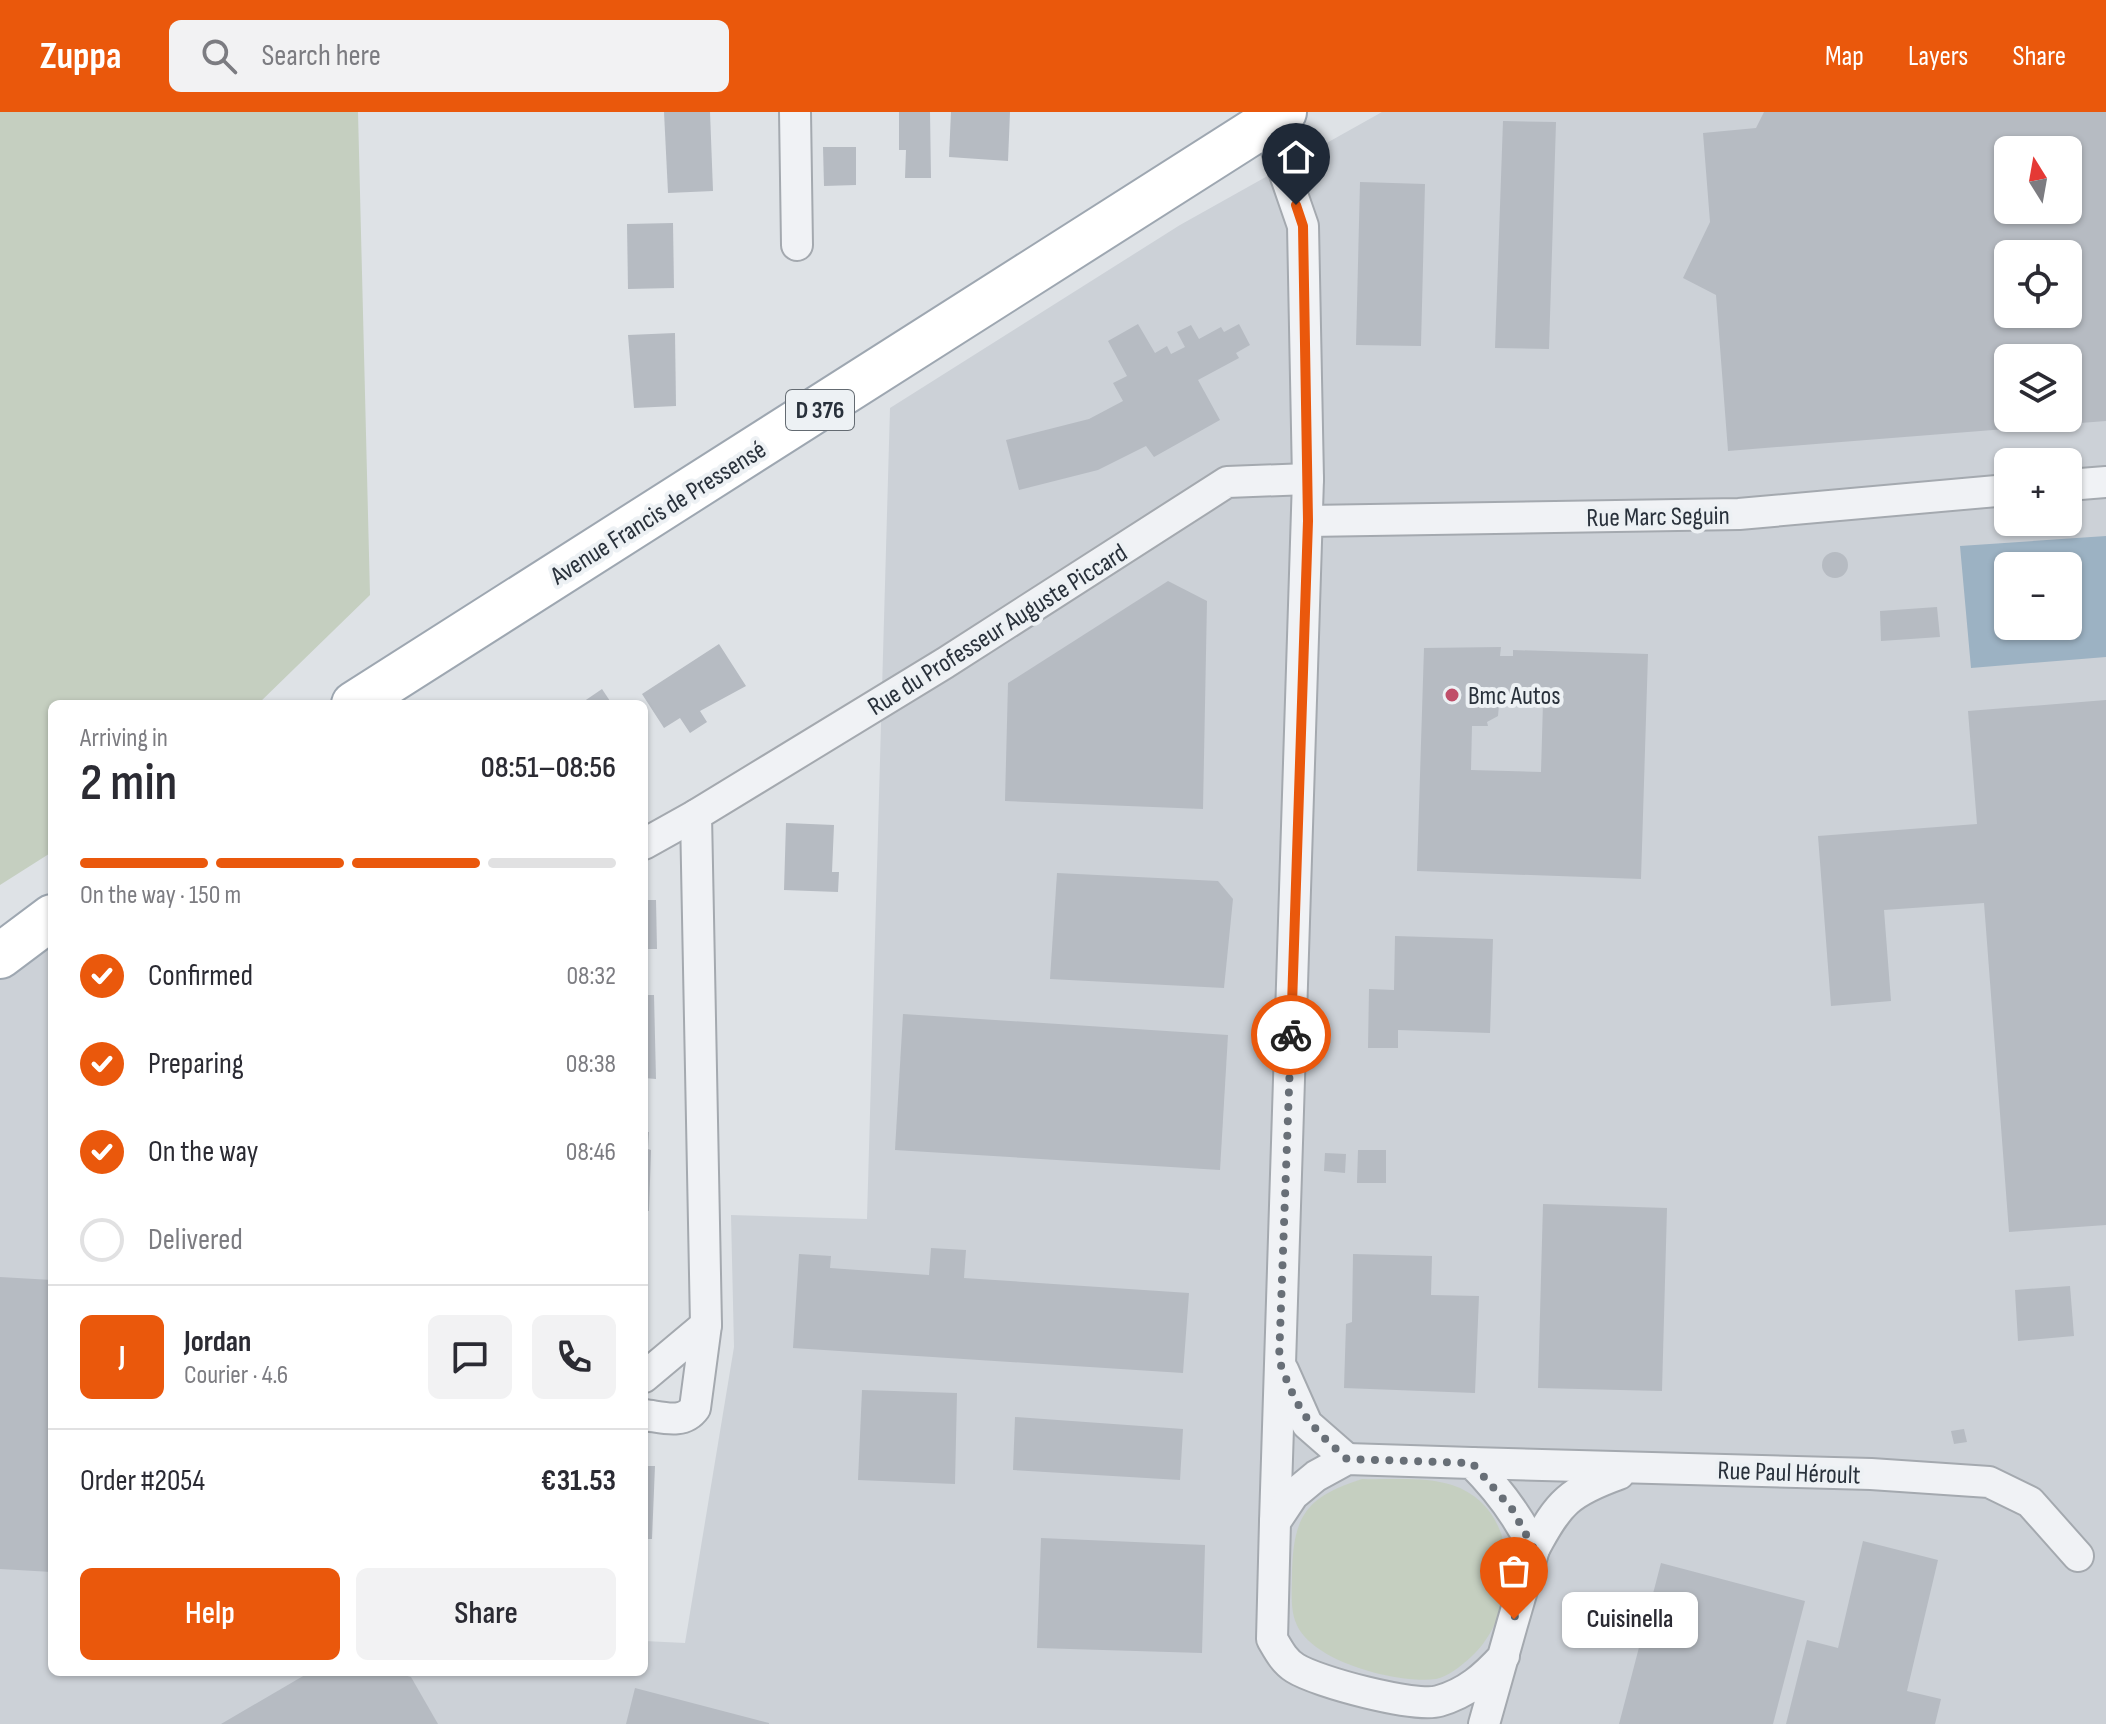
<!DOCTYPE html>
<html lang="en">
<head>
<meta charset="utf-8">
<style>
	:root { --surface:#fff; --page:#f2f2f3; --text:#2b2b33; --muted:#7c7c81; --line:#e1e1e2; --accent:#ea580c }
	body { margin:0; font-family:"Sofia Sans Condensed",sans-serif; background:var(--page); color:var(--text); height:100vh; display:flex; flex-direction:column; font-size:30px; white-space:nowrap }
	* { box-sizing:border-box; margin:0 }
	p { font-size:26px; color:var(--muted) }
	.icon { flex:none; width:44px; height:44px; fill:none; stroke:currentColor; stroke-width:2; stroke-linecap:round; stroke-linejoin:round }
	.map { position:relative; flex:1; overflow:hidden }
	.panel { position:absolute; left:48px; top:588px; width:600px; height:976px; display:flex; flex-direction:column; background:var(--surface); border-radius:12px; box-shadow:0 2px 6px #0004 }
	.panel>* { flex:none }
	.needle { width:52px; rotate:349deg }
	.tools { position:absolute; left:1994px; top:24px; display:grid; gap:16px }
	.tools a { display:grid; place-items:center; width:88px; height:88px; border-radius:12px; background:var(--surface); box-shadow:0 2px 6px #0004; font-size:40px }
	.pin { position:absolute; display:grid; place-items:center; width:68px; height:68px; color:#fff; margin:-82px -34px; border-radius:50% 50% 50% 0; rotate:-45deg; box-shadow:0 0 8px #0007 }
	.pin .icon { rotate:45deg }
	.courier { position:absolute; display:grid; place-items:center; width:80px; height:80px; margin:-40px; border:6px solid #ea580c; border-radius:50%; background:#fff; color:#222; box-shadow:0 2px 10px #0007 }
	.bubble { position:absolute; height:56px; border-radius:12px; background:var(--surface); box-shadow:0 2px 6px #0004; font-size:26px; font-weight:600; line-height:56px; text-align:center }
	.summary em { font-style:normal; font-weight:600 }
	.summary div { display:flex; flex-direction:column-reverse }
	.summary { display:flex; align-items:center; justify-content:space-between; height:136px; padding:0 32px }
	h1 { font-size:52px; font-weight:600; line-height:60px }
	.bar { display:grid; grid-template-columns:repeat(4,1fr); gap:12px 8px; align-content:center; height:96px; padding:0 32px }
	.bar i { height:10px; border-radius:6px; background:var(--line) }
	.bar .current { background:var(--accent) }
	.bar p { grid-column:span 4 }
	.line { display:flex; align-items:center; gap:20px; padding:0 32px; border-top:2px solid var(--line) }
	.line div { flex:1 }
	.round { display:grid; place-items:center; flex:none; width:84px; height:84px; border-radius:12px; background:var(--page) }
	ol { padding:0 32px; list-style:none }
	li { display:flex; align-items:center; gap:24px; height:88px }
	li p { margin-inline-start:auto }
	li .icon { padding:8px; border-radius:50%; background:var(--accent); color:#fff; stroke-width:4 }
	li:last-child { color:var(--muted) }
	li i { width:44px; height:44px; border:4px solid var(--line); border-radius:50% }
	.button { display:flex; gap:16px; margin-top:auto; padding:16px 32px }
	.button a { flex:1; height:92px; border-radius:12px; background:var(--accent); color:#fff; font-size:32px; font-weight:600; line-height:92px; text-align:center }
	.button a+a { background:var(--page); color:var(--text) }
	header { display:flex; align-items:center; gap:48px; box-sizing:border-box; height:112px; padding:0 40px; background:var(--accent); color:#fff }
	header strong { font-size:38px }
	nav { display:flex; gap:44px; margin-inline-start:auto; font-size:28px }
	.search { width:560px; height:72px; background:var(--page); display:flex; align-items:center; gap:20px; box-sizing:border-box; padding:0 28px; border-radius:12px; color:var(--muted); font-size:30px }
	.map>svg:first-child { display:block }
	.built { fill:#ccd1d7; fill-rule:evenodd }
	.green { fill:#c5cfc0 }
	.water { fill:#9cb2c3; fill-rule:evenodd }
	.building { fill:#b6bbc2; fill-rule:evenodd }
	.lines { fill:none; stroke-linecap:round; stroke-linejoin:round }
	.minor-casing { stroke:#a4a9af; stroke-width:34 }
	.primary-casing { stroke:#9ea7b1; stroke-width:48 }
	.minor { stroke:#f0f2f5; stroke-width:30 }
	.primary { stroke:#fff; stroke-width:44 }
	.done { stroke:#686f77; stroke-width:8; stroke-dasharray:0 14.4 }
	.route { stroke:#ea580c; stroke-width:10 }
	.poi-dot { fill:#c04e69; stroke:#edf1f4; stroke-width:3 }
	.labels { text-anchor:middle; stroke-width:8; stroke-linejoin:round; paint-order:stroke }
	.shield { fill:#edf1f4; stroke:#646b72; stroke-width:2 }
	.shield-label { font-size:24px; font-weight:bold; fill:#29313b }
	.street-label { font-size:26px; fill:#29313b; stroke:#edf1f4 }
	.poi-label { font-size:26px; fill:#29313b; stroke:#edf1f4; text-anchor:start }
</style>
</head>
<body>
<header>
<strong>Zuppa</strong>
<div class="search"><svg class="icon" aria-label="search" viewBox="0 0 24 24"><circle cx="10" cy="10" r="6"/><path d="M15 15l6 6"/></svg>Search here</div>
<nav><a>Map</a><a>Layers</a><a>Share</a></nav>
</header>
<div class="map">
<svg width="2106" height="1612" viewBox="0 0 2106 1612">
	<rect width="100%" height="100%" fill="#dee2e6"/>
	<path class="built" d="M1382,0H2106V1612H0V862L52,831V1560H644V1529L685,1531L734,1235L731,1103L867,1107L890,296L1180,113ZM2008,38H2068V98H2008ZM2008,142H2068V202H2008ZM2008,246H2068V306H2008ZM2008,350H2068V410H2008ZM2008,454H2068V514H2008Z"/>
	<g class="green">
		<polygon points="0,0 358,0 370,483 258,592 52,592 52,740 0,773"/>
		<path d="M1362,1367C1391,1368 1424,1364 1452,1373C1525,1397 1519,1502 1471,1545C1462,1553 1448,1565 1436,1567C1398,1572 1311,1550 1296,1511C1290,1497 1292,1478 1292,1463C1293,1405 1305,1385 1362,1367Z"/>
	</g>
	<path class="water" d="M2106,424V545L1971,556L1960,434ZM2008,454H2068V514H2008Z"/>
	<g class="building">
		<polygon points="664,0 710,0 713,79 668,81"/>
		<polygon points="899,0 930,0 931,66 905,66 906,38 899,38"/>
		<polygon points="951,0 1010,0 1008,49 949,45"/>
		<path d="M1764,0H2106V309L1728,339L1716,183L1683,166L1710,110L1703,21L1756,16ZM2008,38H2068V98H2008ZM2008,142H2068V202H2008ZM2008,246H2068V306H2008Z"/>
		<polygon points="1503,9 1556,10 1549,237 1495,236"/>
		<polygon points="823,35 856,35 856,73 824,74"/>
		<polygon points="1360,70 1425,72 1421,234 1356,233"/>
		<polygon points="673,111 674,176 628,177 627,112"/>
		<polygon points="1138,212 1155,241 1167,234 1171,242 1185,235 1177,220 1191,213 1199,227 1221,215 1224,220 1239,212 1250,233 1236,241 1239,246 1198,268 1220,308 1154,345 1146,334 1098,358 1019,378 1006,328 1089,307 1123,289 1113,271 1127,264 1108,229"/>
		<polygon points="675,221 676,294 634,296 628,223"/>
		<circle cx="1835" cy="453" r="13"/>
		<polygon points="1168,469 1207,489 1203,697 1005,689 1008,571"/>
		<polygon points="1937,495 1940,525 1881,529 1880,499"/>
		<polygon points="719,532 746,574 700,599 707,610 690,621 680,606 664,616 642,582"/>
		<path d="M1501,535L1500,544H1513V538L1648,542L1641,767L1417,759L1424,536ZM1500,581H1512L1511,589L1543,591L1541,660L1471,658L1472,614H1488L1487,610L1498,604Z"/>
		<polygon points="602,577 612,592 580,592"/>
		<polygon points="2106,588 2106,1113 2009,1120 1984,791 1884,798 1891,889 1831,894 1818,724 1977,712 1968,599"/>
		<polygon points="786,711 834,713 832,760 839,760 838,780 784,778"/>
		<polygon points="1057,761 1218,769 1233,787 1224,876 1050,867"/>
		<polygon points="644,788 656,788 657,837 644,837"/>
		<polygon points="1395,824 1493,827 1490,921 1398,918 1398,936 1368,936 1369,877 1394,878"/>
		<polygon points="644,883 654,883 656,967 644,966"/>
		<polygon points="903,902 1228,923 1220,1058 895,1038"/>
		<polygon points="644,1020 649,1020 648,1037 651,1038 649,1099 644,1099"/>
		<polygon points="1358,1038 1386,1038 1386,1071 1357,1071"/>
		<polygon points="1325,1041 1346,1042 1345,1061 1324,1059"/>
		<polygon points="1543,1092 1667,1096 1662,1279 1538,1276"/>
		<polygon points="931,1136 966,1138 964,1166 1189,1181 1183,1261 793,1236 799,1142 831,1144 830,1156 929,1163"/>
		<polygon points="1353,1142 1432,1144 1431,1183 1479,1184 1475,1281 1344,1276 1346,1212 1352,1210"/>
		<polygon points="0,1165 52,1168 52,1460 0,1457"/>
		<polygon points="2070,1174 2074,1224 2018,1229 2015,1178"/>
		<polygon points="862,1278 957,1281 955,1372 858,1368"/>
		<polygon points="1015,1305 1183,1317 1180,1368 1013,1358"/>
		<polygon points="1964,1317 1967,1330 1954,1332 1951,1319"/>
		<polygon points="644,1354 655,1354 652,1427 644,1427"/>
		<polygon points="1041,1426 1205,1433 1202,1541 1037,1536"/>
		<polygon points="1863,1429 1938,1448 1907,1579 1941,1587 1935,1612 1786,1612 1807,1528 1838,1536"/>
		<polygon points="1661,1451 1805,1489 1773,1612 1619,1612"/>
		<polygon points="310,1560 393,1560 411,1565 438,1612 221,1612"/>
		<polygon points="635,1576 769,1611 769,1612 626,1612"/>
	</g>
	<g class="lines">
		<g class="minor-casing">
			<g id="minor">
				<polyline points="795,0 797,133"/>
				<polyline points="1267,10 1303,114 1308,367 1275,1410"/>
				<polyline points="2068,373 2106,370"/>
				<polyline points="1308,409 1739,402 2008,378"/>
				<polyline points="644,732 696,703"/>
				<polyline points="1283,1258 1307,1312 1347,1347"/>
				<polyline points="644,1265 706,1213"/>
				<path d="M644,1303C662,1305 683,1313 695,1296L706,1213L696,703L945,551L1227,370L1308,367"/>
				<polyline points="1472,1351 1871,1362 1989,1370 2030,1390 2078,1444"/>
				<path d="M1534,1437C1559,1390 1569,1380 1619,1362"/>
				<path d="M1484,1612C1500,1554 1517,1495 1534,1437C1518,1403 1498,1377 1472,1351L1347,1347L1316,1364L1293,1383L1275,1410L1272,1527C1279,1539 1284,1549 1295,1556C1317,1570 1415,1596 1439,1589C1467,1581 1485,1565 1504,1544"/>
			</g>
		</g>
		<g class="primary-casing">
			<g id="primary">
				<polyline points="354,592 1284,0"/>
				<polyline points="0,844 52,805"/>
			</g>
		</g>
		<use href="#minor" class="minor"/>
		<use href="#primary" class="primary"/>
	</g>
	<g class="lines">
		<path class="done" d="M1291,923L1279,1248C1298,1300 1307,1311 1347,1347L1472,1351L1512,1397L1534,1437L1514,1507"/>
		<polyline class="route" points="1291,923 1308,409 1303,114 1296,93"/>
	</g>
	<circle class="poi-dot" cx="1452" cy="583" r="8"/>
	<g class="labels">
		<rect class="shield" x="786" y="278" width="68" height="40" rx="6"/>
		<g class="shield-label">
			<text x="820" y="306">D 376</text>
		</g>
		<g class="street-label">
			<text transform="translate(658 400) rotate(-32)" y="9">Avenue Francis de Pressensé</text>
			<text transform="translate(1658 404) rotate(-1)" y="9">Rue Marc Seguin</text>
			<text transform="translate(997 517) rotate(-32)" y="9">Rue du Professeur Auguste Piccard</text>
			<text transform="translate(1789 1360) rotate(2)" y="9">Rue Paul Héroult</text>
		</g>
		<g class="poi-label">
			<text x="1468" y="592">Bmc Autos</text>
		</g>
	</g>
</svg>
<div class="tools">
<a><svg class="needle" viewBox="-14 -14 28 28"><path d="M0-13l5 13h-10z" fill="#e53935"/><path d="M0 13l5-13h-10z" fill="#7c7c81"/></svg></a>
<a><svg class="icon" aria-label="locate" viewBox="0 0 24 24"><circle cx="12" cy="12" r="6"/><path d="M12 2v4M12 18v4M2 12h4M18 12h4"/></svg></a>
<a><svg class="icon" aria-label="layers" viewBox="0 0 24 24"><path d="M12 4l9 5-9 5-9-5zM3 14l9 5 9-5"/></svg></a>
<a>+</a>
<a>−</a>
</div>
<div class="pin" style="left:1514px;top:1507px;background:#ea580c"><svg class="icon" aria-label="bag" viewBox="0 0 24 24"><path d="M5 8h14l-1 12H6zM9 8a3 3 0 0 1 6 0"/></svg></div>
<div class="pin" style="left:1296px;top:93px;background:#1f2937"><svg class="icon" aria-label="home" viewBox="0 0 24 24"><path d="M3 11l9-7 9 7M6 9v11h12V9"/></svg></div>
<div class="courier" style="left:1291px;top:923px"><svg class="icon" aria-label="bike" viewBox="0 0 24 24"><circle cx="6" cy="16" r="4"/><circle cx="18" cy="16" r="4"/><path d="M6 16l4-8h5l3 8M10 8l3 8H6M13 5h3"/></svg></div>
<div class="bubble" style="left:1562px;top:1480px;width:136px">Cuisinella</div>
<section class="panel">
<div class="summary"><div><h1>2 min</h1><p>Arriving in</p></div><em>08:51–08:56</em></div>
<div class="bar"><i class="current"></i><i class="current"></i><i class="current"></i><i></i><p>On the way · 150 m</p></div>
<ol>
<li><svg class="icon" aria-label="check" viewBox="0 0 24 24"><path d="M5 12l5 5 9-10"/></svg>Confirmed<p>08:32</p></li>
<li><svg class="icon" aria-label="check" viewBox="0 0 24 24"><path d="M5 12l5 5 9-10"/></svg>Preparing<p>08:38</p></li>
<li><svg class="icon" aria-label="check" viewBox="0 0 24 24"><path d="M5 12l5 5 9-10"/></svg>On the way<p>08:46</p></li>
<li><i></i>Delivered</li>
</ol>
<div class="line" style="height:144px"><b class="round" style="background:var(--accent);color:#fff">J</b><div><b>Jordan</b><p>Courier · 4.6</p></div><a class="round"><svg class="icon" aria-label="chat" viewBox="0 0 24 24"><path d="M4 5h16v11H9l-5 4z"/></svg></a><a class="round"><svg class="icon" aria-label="phone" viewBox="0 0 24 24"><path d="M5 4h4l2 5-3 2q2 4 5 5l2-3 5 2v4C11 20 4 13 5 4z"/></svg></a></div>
<div class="line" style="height:104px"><div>Order #2054</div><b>€31.53</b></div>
<div class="button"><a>Help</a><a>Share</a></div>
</section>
</div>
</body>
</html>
